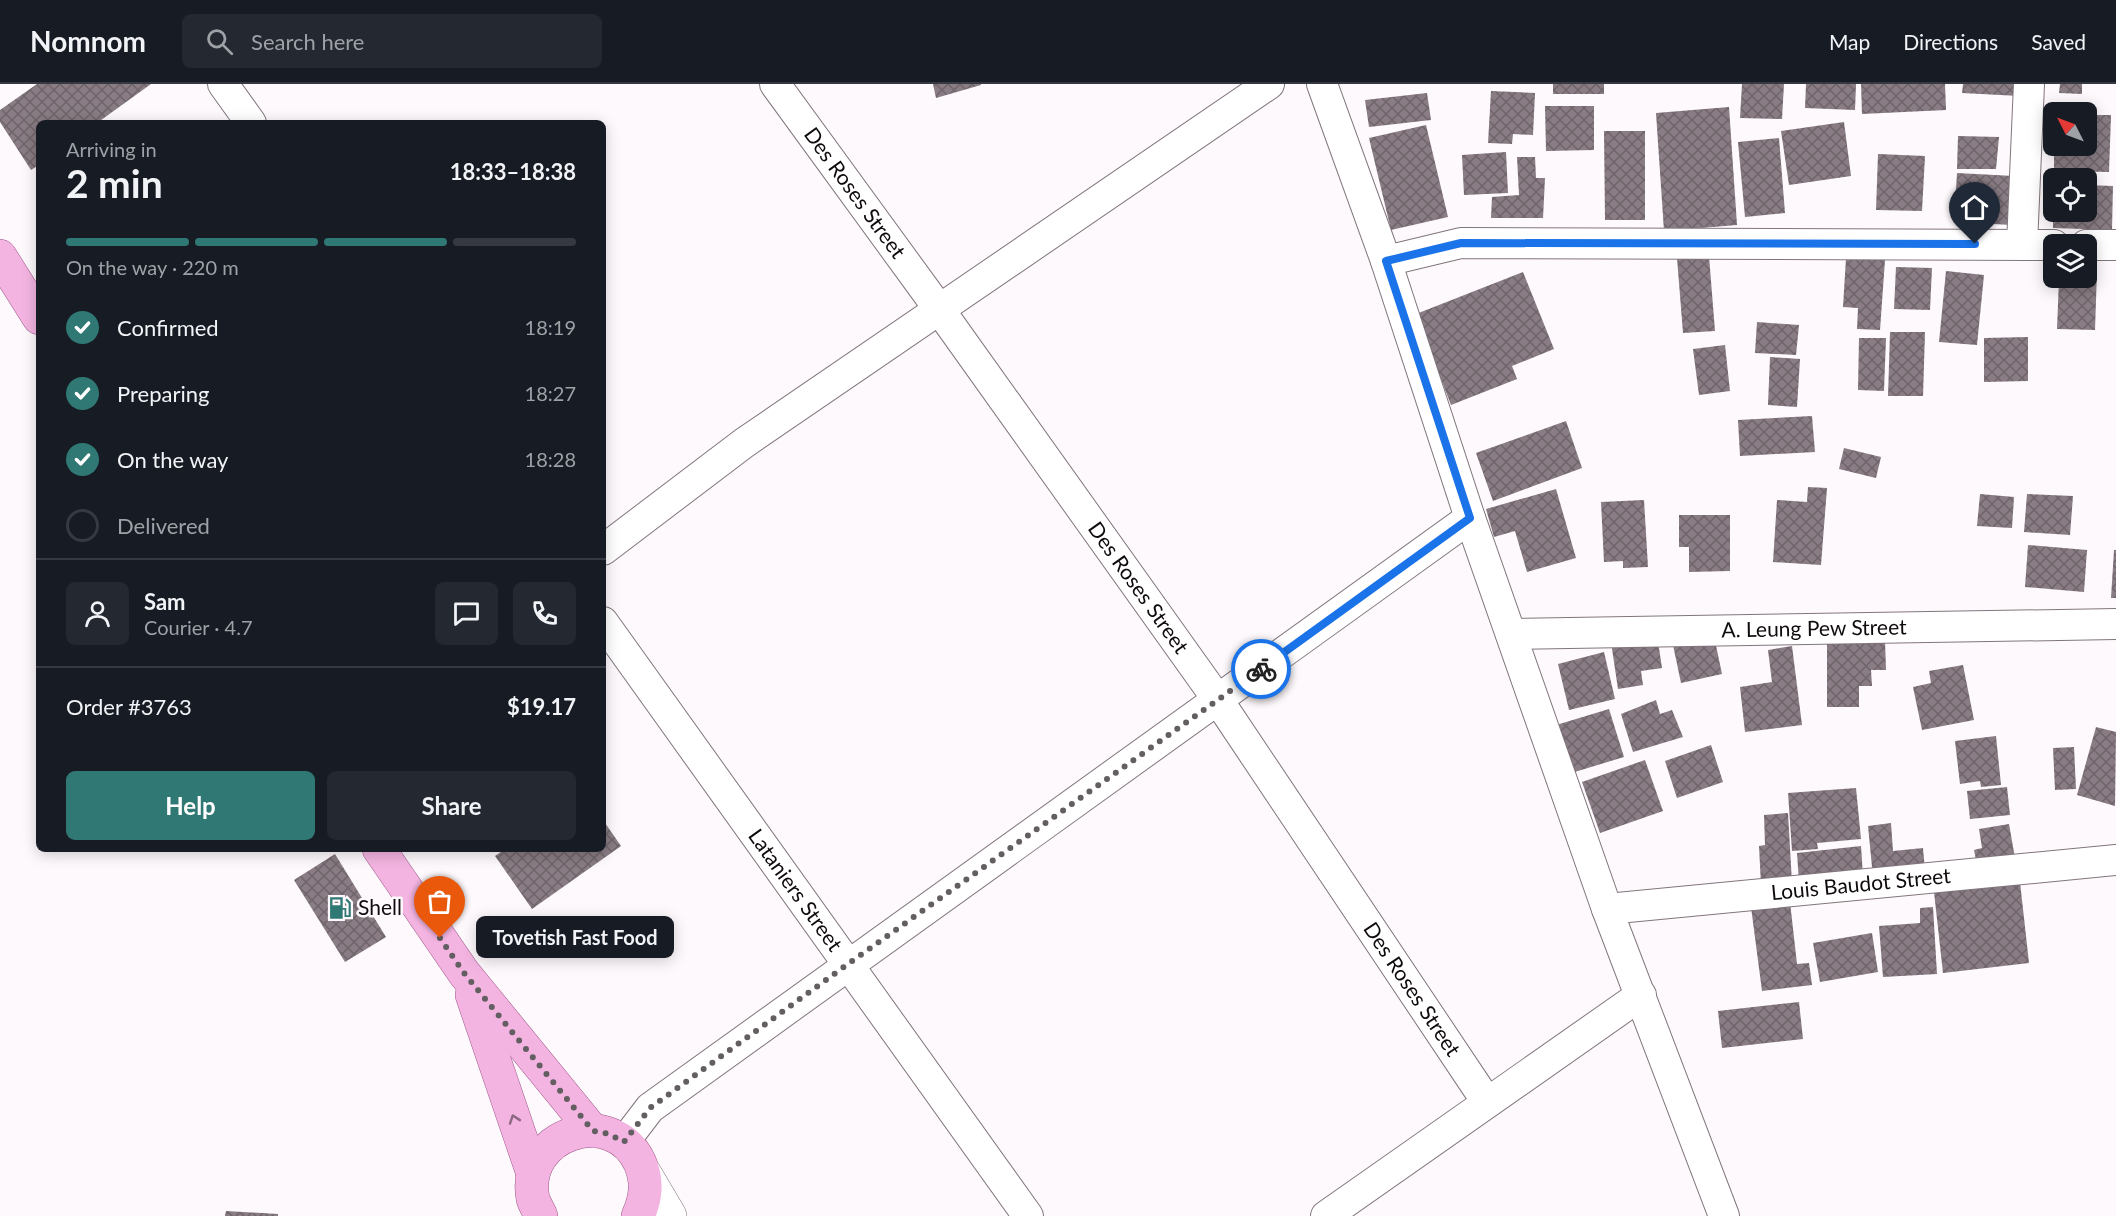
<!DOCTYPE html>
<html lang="en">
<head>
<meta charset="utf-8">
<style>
	:root { --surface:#171b24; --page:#242831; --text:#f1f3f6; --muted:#9ea1a6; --line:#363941; --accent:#307874 }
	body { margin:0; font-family:Lato,sans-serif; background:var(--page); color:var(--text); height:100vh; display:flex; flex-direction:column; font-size:22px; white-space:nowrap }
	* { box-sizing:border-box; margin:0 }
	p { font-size:20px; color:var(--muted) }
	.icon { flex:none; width:33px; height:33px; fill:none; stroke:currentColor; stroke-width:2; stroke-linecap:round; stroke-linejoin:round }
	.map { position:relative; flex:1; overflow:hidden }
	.side { position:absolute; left:36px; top:36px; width:570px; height:732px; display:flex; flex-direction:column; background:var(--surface); border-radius:9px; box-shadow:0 3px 15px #0003 }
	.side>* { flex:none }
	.needle { width:39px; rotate:312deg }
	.controls { position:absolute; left:2043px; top:18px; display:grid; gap:12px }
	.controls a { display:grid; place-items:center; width:54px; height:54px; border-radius:9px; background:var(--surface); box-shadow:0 3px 15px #0003; font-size:30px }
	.pin { position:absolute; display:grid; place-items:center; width:51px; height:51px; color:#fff; margin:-62px -26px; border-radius:50% 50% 50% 0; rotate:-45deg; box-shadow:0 0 6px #0007 }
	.pin .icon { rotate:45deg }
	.courier { position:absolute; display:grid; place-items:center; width:60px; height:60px; margin:-30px; border:4px solid #1a73e8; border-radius:50%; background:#fff; color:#222; box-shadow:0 2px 8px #0007 }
	.bubble { position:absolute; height:42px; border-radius:9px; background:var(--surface); box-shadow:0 3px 15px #0003; font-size:20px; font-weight:700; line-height:42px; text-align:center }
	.overview em { font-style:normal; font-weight:700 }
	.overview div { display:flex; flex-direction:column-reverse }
	.overview { display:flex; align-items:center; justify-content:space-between; height:102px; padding:0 30px }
	h1 { font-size:39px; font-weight:700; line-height:45px }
	.bar { display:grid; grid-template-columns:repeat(4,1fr); gap:9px 6px; align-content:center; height:72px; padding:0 30px }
	.bar i { height:8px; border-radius:4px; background:var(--line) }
	.bar .current { background:var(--accent) }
	.bar p { grid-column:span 4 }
	.line { display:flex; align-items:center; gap:15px; padding:0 30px; border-top:2px solid var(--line) }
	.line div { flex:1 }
	.round { display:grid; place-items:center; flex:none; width:63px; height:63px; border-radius:9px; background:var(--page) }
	ol { padding:0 30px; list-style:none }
	li { display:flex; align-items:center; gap:18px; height:66px }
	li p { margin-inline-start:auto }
	li .icon { padding:6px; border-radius:50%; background:var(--accent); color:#fff; stroke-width:4 }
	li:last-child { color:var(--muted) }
	li i { width:33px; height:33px; border:3px solid var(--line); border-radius:50% }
	.primary-button { display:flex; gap:12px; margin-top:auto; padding:12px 30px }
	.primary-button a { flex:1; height:69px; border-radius:9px; background:var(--accent); color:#fff; font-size:24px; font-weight:700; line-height:69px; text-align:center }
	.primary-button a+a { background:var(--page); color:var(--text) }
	header { display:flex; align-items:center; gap:36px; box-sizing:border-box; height:84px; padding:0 30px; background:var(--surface); border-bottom:2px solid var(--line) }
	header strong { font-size:28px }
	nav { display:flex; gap:33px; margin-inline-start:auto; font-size:21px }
	.search { width:420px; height:54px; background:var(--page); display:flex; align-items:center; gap:15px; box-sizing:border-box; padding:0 21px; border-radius:9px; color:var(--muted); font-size:22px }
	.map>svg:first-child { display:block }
	.building { fill:url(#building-cross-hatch) }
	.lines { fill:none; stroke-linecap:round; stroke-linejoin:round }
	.street-casing { stroke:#81757d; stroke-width:32 }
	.secondary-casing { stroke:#81757d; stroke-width:34 }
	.primary-casing { stroke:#9e588a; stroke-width:34 }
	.street { stroke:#fff; stroke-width:30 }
	.secondary { stroke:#fff; stroke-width:33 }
	.primary { stroke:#f3b4e1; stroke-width:33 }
	.oneway { stroke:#8c6882 }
	.done { stroke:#635e61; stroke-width:6; stroke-dasharray:0 10.8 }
	.route { stroke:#1a73e8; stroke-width:8 }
	.labels { text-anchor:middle; stroke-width:5; stroke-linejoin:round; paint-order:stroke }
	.street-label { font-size:21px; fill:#0f0a0d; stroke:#fef9fc }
	.poi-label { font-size:21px; fill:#0f0a0d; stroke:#fef9fc; text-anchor:start }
</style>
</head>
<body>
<header>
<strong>Nomnom</strong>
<div class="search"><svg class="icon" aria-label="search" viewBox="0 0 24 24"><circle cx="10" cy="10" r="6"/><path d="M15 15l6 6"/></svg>Search here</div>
<nav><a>Map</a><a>Directions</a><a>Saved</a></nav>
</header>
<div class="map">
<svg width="2116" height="1132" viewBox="0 0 2116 1132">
	<defs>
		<pattern id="building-cross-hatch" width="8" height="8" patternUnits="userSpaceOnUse" patternTransform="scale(1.5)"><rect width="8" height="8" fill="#897c84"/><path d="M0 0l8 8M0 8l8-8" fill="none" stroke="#6e646a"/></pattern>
	</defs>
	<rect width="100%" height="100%" fill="#fef9fc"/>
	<g class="building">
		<polygon points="37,0 151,0 97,39 39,39 39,81 31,86 0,38 0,26"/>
		<polygon points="933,0 981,0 981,1 936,14"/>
		<rect x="1553" y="0" width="51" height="10"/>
		<polygon points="1742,0 1784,0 1782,35 1740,34"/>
		<polygon points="1806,0 1856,0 1855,26 1805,24"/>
		<polygon points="1861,0 1945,0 1946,26 1862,30"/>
		<polygon points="1963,0 2020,0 2019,12 1962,9"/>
		<polygon points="2060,0 2082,0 2082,10 2059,9"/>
		<polygon points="1491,7 1535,9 1533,51 1513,50 1512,60 1488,59"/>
		<polygon points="1427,9 1431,36 1369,43 1365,16"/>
		<polygon points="1545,22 1594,22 1594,66 1546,67"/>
		<polygon points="1729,23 1737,141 1664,147 1656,29"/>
		<polygon points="2086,31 2111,31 2109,88 2054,87 2054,62 2086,62"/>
		<polygon points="1844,38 1851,92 1789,101 1781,47"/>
		<polygon points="1426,41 1448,133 1391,146 1369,54"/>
		<polygon points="1604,47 1645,47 1645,136 1605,136"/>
		<polygon points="1958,52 1999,53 1996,85 1957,85"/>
		<polygon points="1779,54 1785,129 1745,133 1738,58"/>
		<polygon points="1506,68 1508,109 1464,111 1462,71"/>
		<polygon points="1878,70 1925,72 1922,127 1876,126"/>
		<polygon points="1517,73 1535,73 1536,94 1545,94 1543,134 1491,134 1492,113 1519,111"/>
		<polygon points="1957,89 2014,92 2012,141 1954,138"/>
		<polygon points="2086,101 2113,102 2112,146 2053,144 2053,128 2086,128"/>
		<polygon points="1709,172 1715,247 1683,249 1677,174"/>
		<polygon points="1846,174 1885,176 1880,246 1857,245 1858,224 1843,223"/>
		<polygon points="1896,183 1932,184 1930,226 1894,225"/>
		<polygon points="1946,187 1984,191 1977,261 1939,258"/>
		<polygon points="2086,187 2097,187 2095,246 2057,245 2059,194 2086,194"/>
		<polygon points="1523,188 1554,265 1512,282 1517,295 1451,321 1416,230"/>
		<polygon points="1757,238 1799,241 1796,271 1755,269"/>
		<polygon points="1890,248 1925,248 1923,312 1888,312"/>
		<polygon points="2028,253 2028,297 1984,298 1984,254"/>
		<polygon points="1859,254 1886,254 1884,307 1858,306"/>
		<polygon points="1725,261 1730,307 1699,311 1693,265"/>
		<polygon points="1770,273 1800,275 1797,323 1768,321"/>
		<polygon points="1812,332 1815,368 1740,372 1738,336"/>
		<polygon points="1566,337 1582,384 1493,417 1476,369"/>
		<polygon points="1844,364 1881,373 1876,394 1839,385"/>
		<polygon points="1808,403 1827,404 1821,481 1773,478 1777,416 1807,418"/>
		<polygon points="1556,405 1576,474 1527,488 1515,447 1494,453 1486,425"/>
		<polygon points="1980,410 2014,413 2012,444 1977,442"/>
		<polygon points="2027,410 2073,412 2070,451 2024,448"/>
		<polygon points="1644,416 1648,483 1623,484 1623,477 1604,478 1601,418"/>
		<polygon points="1679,431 1730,431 1730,487 1689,488 1689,463 1679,463"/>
		<polygon points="2028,461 2087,466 2084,508 2025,503"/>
		<polygon points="2114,466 2116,466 2116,514 2111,514"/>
		<polygon points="1657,551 1662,584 1641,587 1643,601 1618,605 1611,558"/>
		<polygon points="1714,552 1722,590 1681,599 1673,561"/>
		<polygon points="1827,557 1885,557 1886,586 1871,586 1872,602 1859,602 1859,623 1827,623"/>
		<polygon points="1792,562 1802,641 1745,648 1740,603 1772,598 1768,566"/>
		<polygon points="1604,568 1615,615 1569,626 1558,580"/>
		<polygon points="1963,581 1974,636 1922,646 1913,603 1931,599 1929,587"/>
		<polygon points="1656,616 1660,630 1672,626 1683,653 1633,668 1621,630"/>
		<polygon points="1609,625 1624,673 1568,690 1553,642"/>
		<polygon points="2096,643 2116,648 2115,722 2077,711"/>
		<polygon points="1996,652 2001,701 1981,703 1980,697 1960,700 1955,657"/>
		<polygon points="1711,661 1723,698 1677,714 1665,677"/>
		<polygon points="2074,663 2076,705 2055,706 2053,664"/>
		<polygon points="1645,676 1663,727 1600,749 1582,698"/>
		<polygon points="2007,703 2010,731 1970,735 1967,707"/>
		<polygon points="1856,704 1861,755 1817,759 1818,765 1792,767 1788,709"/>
		<polygon points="1788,729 1792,799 1761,801 1759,762 1765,761 1764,731"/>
		<polygon points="603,736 621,762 532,825 495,772 505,765 603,765"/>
		<polygon points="1891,739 1893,767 1923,764 1925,787 1873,793 1868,742"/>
		<polygon points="2009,740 2015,774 1977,781 1974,766 1982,764 1979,745"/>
		<polygon points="1861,762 1863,792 1799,798 1797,769"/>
		<polygon points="335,770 386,853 345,878 294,796"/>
		<polygon points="2020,798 2029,879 1943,889 1934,808"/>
		<polygon points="1790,818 1797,880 1809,879 1812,901 1762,907 1751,823"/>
		<polygon points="1933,823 1937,890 1883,893 1879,842 1920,839 1920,824"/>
		<polygon points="1872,849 1878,888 1820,898 1813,859"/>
		<polygon points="1799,918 1803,955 1722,964 1718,927"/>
		<polygon points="226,1127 278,1130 278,1132 225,1132"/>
	</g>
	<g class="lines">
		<g class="street-casing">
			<g id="street">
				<polyline points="223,0 251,39"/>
				<path id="s1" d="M775,0L939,225L1218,616L1487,1018"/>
				<polyline points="1322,0 1386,177 1470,434 1607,825 1724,1132"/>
				<polyline points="2022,161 2029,0"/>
				<polyline points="2086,161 2116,161"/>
				<polyline points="1386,177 1461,159 2054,161"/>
				<polyline points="603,466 744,359 1269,0"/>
				<path id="s2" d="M603,538L1028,1132"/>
				<path id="s3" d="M1511,550L2116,540"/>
				<path id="s4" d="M1607,825L2116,776"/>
				<polyline points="624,1058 650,1024 1470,434"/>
				<polyline points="1326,1132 1641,911"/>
			</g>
		</g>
		<g class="secondary-casing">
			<polyline id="secondary" points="644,1088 670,1132"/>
		</g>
		<g class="primary-casing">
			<g id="primary">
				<polyline points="0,172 39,234"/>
				<polyline points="379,765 464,889 593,1047"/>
				<polyline points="472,911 533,1090"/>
				<path d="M541,1132C539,1127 535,1121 533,1115C520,1050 613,1019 640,1079C648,1098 646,1114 638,1132"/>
			</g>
		</g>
		<use href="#street" class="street"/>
		<use href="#secondary" class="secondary"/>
		<use href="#primary" class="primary"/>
	</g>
	<defs><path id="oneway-chevron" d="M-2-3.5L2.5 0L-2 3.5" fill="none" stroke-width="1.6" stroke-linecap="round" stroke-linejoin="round" transform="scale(1.5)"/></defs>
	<use class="oneway" href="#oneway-chevron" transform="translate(514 1035) rotate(-109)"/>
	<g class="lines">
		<polyline class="done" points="440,854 464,889 593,1047 609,1050 624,1058 650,1024 848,880 1261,585"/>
		<polyline class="route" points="1261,585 1470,434 1386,177 1461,159 1975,160"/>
	</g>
	<defs>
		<g id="fuel-bare" transform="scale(1.8)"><path d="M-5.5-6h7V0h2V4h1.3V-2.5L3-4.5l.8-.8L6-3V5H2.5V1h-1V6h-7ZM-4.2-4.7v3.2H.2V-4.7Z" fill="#307874" stroke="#fef9fc" stroke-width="2.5" paint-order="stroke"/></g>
	</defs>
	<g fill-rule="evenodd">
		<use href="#fuel-bare" x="340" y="824"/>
	</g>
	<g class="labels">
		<g class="street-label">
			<text dy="7" stroke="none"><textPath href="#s1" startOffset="135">Des Roses Street</textPath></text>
			<text dy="7" stroke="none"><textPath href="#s1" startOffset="621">Des Roses Street</textPath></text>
			<text dy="7" stroke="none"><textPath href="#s3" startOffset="303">A. Leung Pew Street</textPath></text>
			<text dy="7" stroke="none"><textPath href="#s4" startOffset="255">Louis Baudot Street</textPath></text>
			<text dy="7" stroke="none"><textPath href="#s2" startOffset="330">Lataniers Street</textPath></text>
			<text dy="7" stroke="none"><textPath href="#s1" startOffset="1107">Des Roses Street</textPath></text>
		</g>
		<g class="poi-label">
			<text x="358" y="831">Shell</text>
		</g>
	</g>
</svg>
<div class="controls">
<a><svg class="needle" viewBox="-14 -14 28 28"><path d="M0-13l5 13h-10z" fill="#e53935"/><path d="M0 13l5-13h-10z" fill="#9ea1a6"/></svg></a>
<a><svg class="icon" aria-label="locate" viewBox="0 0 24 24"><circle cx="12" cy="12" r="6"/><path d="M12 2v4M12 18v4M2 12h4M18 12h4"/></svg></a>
<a><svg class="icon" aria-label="layers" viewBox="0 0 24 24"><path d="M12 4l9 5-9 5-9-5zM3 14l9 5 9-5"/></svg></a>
</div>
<div class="pin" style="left:440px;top:854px;background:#ea580c"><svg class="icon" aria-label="bag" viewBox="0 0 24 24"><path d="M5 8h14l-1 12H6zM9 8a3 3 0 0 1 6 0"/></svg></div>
<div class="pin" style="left:1975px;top:160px;background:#1f2937"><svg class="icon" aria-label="home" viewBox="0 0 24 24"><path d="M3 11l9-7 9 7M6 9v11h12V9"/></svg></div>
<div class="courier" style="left:1261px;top:585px"><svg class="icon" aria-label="bike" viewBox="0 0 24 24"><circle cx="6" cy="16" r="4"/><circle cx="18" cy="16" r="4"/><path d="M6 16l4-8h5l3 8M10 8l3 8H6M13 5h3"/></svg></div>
<div class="bubble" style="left:476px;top:832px;width:198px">Tovetish Fast Food</div>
<section class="side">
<div class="overview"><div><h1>2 min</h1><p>Arriving in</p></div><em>18:33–18:38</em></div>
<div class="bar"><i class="current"></i><i class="current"></i><i class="current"></i><i></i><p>On the way · 220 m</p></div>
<ol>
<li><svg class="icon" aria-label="check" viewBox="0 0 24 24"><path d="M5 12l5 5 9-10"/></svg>Confirmed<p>18:19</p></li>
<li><svg class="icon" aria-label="check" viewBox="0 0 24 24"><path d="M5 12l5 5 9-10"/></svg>Preparing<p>18:27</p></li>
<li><svg class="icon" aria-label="check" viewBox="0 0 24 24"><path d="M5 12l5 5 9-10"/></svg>On the way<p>18:28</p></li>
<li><i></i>Delivered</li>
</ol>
<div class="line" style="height:108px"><a class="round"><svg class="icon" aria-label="person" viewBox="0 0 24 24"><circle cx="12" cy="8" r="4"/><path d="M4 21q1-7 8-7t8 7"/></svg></a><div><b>Sam</b><p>Courier · 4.7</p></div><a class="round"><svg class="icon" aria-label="chat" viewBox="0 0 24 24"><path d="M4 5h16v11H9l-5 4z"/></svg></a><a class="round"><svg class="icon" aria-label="phone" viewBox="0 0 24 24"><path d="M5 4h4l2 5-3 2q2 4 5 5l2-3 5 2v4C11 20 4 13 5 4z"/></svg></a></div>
<div class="line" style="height:78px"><div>Order #3763</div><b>$19.17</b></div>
<div class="primary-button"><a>Help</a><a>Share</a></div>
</section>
</div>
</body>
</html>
